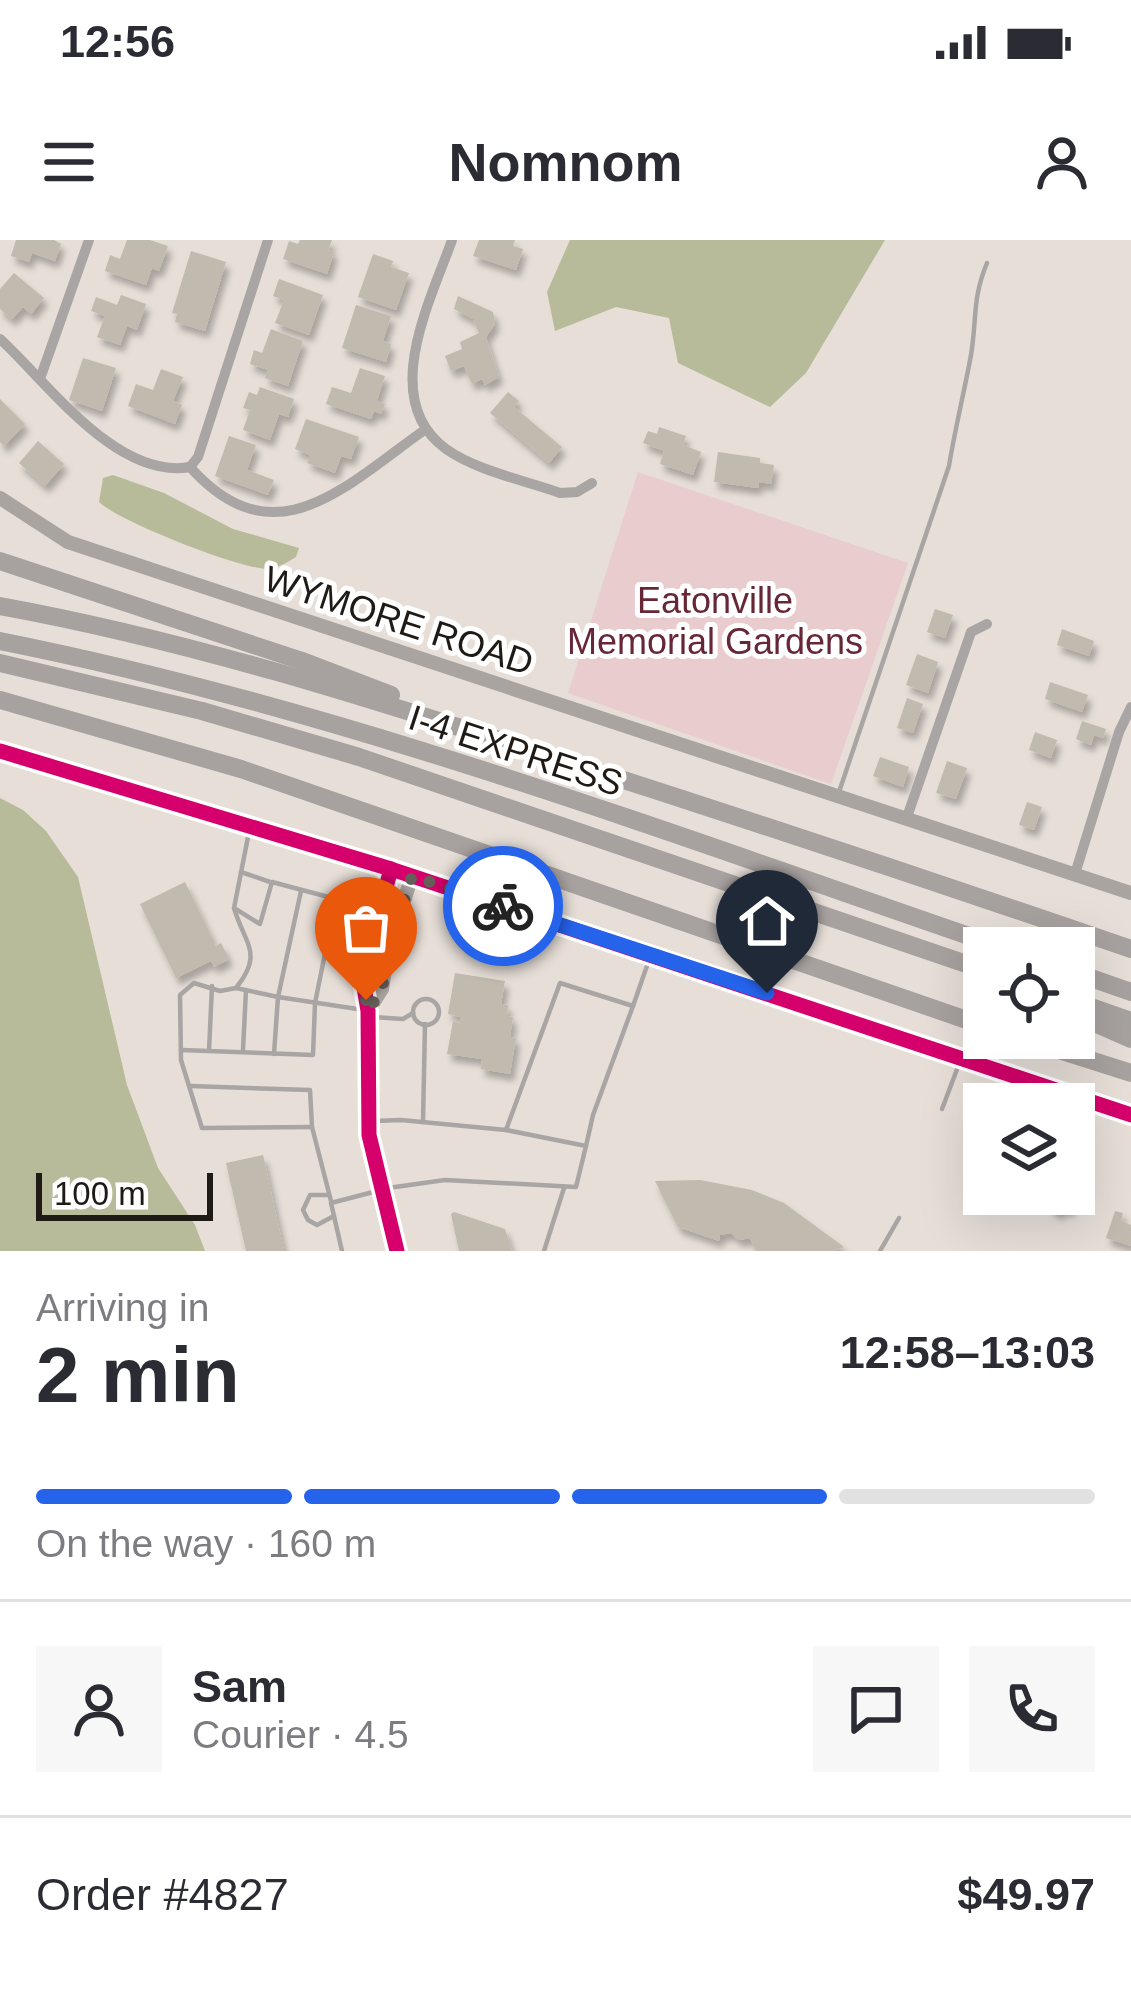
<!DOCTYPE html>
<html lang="en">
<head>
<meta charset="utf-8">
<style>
	:root { --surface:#fff; --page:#f7f7f7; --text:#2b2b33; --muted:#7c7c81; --line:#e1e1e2; --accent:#2563eb }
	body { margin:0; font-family:Arial,sans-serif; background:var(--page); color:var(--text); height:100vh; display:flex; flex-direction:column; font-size:45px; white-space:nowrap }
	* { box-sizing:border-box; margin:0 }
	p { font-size:39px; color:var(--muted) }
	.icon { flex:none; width:66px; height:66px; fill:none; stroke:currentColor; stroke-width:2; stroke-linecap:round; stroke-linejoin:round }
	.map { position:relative; height:1011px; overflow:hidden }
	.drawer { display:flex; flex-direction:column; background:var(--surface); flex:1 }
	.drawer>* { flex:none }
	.buttons { position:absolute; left:963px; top:687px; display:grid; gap:24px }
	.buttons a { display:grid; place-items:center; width:132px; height:132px; border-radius:0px; background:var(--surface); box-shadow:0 12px 48px #0002; font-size:60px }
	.scale { position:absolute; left:36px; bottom:30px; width:177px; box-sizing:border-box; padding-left:12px; border:6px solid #1f1a16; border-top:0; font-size:33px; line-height:42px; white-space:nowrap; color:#1f1a16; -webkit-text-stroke:9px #fff; paint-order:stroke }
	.pin { position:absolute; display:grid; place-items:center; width:102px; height:102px; color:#fff; margin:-123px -51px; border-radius:50% 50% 50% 0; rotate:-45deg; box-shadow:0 0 12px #0007 }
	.pin .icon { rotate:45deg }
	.courier { position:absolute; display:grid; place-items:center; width:120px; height:120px; margin:-60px; border:9px solid #2563eb; border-radius:50%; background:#fff; color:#222; box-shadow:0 3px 15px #0007 }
	.headline em { font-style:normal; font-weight:800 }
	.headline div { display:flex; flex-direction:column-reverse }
	.headline { display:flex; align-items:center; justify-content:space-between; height:204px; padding:0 36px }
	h1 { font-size:78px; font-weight:800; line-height:90px }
	.bar { display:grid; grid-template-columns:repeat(4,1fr); gap:18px 12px; align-content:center; height:144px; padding:0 36px }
	.bar i { height:15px; border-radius:9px; background:var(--line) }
	.bar .current { background:var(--accent) }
	.bar p { grid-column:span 4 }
	.line { display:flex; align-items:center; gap:30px; padding:0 36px; border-top:3px solid var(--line) }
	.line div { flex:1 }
	.round { display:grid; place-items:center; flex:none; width:126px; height:126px; border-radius:0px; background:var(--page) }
	.status { display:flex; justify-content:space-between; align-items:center; height:84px; padding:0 60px; background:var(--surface); direction:ltr }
	.status svg { height:33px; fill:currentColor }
	header { display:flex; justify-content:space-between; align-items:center; height:156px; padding:0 36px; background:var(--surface); font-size:54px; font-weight:800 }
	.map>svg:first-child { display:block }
	.green { fill:#e9cccd }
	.water { fill:#b8bb99 }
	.building { fill:#c1baae; filter:url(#shadow) }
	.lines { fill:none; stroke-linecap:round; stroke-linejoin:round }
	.lane { stroke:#a9a5a4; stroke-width:4.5 }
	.street { stroke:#a9a5a4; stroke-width:10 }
	.secondary { stroke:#aaa4a1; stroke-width:14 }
	.highway { stroke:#a7a2a0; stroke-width:18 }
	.cycleway-casing { stroke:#fff; stroke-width:22 }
	.cycleway { stroke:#d6006c; stroke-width:15 }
	.done { stroke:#655f5a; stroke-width:12; stroke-dasharray:0 21.6 }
	.route { stroke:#2563eb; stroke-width:15 }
	.labels { text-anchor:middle; stroke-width:10; stroke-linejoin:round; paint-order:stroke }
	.park-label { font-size:36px; fill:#682736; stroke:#fff }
	.street-label { font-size:36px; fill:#1f1a16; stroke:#fff }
</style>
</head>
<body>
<div class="status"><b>12:56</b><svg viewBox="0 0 49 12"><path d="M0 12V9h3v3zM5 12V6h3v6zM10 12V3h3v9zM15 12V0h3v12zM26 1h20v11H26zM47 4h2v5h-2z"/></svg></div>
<header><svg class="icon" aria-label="menu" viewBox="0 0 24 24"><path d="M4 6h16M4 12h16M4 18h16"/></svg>Nomnom<svg class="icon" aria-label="person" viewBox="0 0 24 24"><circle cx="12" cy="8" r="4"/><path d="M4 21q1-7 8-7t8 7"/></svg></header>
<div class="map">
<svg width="1131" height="1011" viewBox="0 0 1131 1011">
	<defs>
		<filter id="shadow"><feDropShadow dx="4" dy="7" stdDeviation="3" flood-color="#0004"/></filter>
	</defs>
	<rect width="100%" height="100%" fill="#e6ded7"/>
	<polygon class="green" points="638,232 908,323 831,544 568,453"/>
	<g class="water">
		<polygon points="570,0 885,0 806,133 770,167 678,123 669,78 616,67 555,91 547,52"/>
		<path d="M113,235L164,253L233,289L299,308L296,317C288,322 278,328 269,329C242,330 118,281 99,262L103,238Z"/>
		<polygon points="0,558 23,570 46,591 78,637 127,845 158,928 195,985 205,1011 0,1011"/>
	</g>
	<g class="building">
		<polygon points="16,0 54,0 61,4 55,21 32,13 29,22 11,16"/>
		<polygon points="127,0 150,0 168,6 159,31 152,28 146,45 105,31 110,15 120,19"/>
		<polygon points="300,0 332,0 328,10 334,12 327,34 283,19 289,1 298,4"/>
		<polygon points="479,0 515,0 513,6 523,9 516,30 473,16"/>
		<polygon points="191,11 226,22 205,91 175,82 177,74 172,73"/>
		<polygon points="373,14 393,21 391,27 409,33 396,70 358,57"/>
		<polygon points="14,33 44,58 31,74 23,67 12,79 0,69 0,49"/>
		<polygon points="279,39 323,55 309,95 275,83 284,60 273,56"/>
		<polygon points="121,55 146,64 137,90 127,86 120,105 97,97 105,76 91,71 96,57 117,65"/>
		<polygon points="458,56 493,72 495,84 486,97 499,137 485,145 482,139 472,144 464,126 451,131 445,116 462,109 460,102 479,93 473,79 454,69"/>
		<polygon points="356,65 391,76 383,101 391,104 386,122 342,108"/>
		<polygon points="271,89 303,101 288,146 265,138 268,130 250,124 254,110 262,113"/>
		<polygon points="83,118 116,128 102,171 69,160"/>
		<polygon points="360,128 385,136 377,161 385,164 381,174 374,171 371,179 326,164 332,147 351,153"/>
		<polygon points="161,129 183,137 173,161 182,165 175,184 128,166 136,144 153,150"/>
		<polygon points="260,147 294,159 288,177 279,174 270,200 243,190 250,170 243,168 249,152 257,155"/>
		<polygon points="508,152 519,161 514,167 562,207 549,223 490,173"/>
		<polygon points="0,159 25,184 4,206 0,202"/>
		<polygon points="306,179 359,197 351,219 341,216 335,233 307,223 310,215 295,209"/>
		<polygon points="659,187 686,196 683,205 701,212 693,235 660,224 664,211 643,203 648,191 657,194"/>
		<polygon points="229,196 256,205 247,230 274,240 268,255 215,236"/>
		<polygon points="38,201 64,224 45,246 19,223"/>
		<polygon points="718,212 760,218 760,223 774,225 771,244 759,242 758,248 714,242"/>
		<polygon points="935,369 953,375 945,398 927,392"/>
		<polygon points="1062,389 1094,401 1089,416 1057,405"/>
		<polygon points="917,414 938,422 928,453 906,445"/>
		<polygon points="1050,442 1088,455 1082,472 1045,459"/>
		<polygon points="907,458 923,464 913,493 897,488"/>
		<polygon points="1082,481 1106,489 1103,498 1094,495 1091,505 1076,499"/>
		<polygon points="1035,492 1057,500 1051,518 1029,510"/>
		<polygon points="880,517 909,527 903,547 873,536"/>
		<polygon points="947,521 967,528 956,559 936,553"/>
		<polygon points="1027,562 1042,567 1034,590 1019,585"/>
		<polygon points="185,642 216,706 221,703 229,719 214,727 211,721 176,738 140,664"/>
		<polygon points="455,733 505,741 501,764 508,765 507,776 513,777 510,797 516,798 510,834 481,829 482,819 447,814 453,781 460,783 461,777 448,774"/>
		<polygon points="263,915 284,1011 246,1011 226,923"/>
		<polygon points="700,940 752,950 784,963 844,1007 834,1011 756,1011 750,998 739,1000 731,993 720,995 719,1001 678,987 655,941"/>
		<polygon points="1038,954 1072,954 1075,955 1070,970 1062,968 1061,973 1050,969 1051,964 1037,959"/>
		<polygon points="1115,971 1123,973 1121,981 1131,985 1131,1006 1106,998"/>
		<polygon points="454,972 505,989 512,1011 459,1011 451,974"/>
	</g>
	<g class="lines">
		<g class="lane">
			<path d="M839,552L949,226C955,189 964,153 971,115C977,79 972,59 987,23"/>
			<polyline points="241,632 270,642"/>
			<polyline points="301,651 278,757 236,748 220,751 194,743 180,755 181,820 202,888 312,887"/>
			<path d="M234,668C245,705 264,713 236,748"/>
			<circle cx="426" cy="772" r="13"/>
			<polyline points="373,777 403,779 413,773"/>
			<polyline points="181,810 313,815 315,763 336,659 272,642 260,684 234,668 249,592"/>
			<polyline points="243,810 246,750"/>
			<polyline points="209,811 212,746"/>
			<polyline points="274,814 278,757 364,770"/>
			<polyline points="190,846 310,850 312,887 331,961"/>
			<polyline points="942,869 959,824"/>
			<polyline points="375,881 401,880 506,890"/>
			<polyline points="423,882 425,784"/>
			<polyline points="586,906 593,875 633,766"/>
			<polyline points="388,948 445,940 576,947 586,906 506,890 560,743 633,766 649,720"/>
			<polyline points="329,955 310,955 303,970 308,980 317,985 334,976"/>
			<polyline points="342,1011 331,963 377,951"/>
			<polyline points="544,1011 564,948"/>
			<polyline points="880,1011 899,978"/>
		</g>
		<g class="street">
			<path d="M452,0C431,60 378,160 446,209C477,231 524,240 560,253L577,252L592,243"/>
			<path d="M0,99C48,143 117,240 190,227"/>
			<polyline points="41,136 89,0"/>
			<path d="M190,227C276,323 347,244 426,189"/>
			<polyline points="190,227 198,217 268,0"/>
			<polyline points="906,580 971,392 987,384"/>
			<polyline points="1075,634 1119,492 1131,467"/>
		</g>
		<g class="secondary">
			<polyline points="0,258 68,302 1131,653"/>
			<polyline points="0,511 391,629 1131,875"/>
			<polyline points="391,629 368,712 364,747 368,771 369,895 397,1011"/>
			<polyline points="368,771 382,749 388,711 412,636"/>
		</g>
		<g class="highway">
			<polyline points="0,321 302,421 391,455"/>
			<path d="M0,366C188,400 371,459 552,517C746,579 939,643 1131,709"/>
			<path d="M0,401C342,469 674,595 1004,708"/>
			<polyline points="0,423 202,471 359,517 984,730"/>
			<polyline points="0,460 241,529 984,786"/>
			<polyline points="1074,732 1131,752"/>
			<polyline points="1074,761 1131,781"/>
			<polyline points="1074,774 1131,799"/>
			<polyline points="1021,798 1131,833"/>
		</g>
		<g class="cycleway-casing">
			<g id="cycleway">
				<polyline points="0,511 391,629 1131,875"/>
				<polyline points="391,629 368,712 364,747 368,771 369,895 397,1011"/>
			</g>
		</g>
		<use href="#cycleway" class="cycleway"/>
	</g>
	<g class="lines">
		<polyline class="done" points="366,760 368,771 382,749 388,711 412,636 503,666"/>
		<polyline class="route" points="503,666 767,753"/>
	</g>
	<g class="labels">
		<g class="park-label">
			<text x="715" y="373">Eatonville<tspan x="715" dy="41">Memorial Gardens</tspan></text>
		</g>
		<g class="street-label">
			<text transform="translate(399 380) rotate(18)" y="13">WYMORE ROAD</text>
			<text transform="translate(516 510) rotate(18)" y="13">I-4 EXPRESS</text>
		</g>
	</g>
</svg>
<div class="buttons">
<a><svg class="icon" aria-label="locate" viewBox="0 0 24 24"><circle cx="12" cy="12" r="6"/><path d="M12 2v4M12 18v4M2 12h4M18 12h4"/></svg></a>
<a><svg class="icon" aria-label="layers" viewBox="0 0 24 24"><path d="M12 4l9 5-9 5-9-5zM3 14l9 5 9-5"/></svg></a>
</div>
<div class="scale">100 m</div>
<div class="pin" style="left:366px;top:760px;background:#ea580c"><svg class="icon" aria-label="bag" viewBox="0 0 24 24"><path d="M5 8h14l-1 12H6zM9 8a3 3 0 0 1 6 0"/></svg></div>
<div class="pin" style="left:767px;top:753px;background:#1f2937"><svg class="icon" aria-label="home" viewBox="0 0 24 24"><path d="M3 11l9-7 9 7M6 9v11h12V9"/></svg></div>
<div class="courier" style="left:503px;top:666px"><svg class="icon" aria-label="bike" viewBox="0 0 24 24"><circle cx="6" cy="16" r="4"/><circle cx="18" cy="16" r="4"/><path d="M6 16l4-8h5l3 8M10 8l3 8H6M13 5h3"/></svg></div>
</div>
<section class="drawer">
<div class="headline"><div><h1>2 min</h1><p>Arriving in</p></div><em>12:58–13:03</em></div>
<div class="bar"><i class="current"></i><i class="current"></i><i class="current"></i><i></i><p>On the way · 160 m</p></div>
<div class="line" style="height:216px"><a class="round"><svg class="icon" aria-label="person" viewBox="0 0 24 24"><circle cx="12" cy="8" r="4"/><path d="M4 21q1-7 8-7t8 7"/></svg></a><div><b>Sam</b><p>Courier · 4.5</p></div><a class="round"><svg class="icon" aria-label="chat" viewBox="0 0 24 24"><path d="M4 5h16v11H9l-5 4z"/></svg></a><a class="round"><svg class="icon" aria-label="phone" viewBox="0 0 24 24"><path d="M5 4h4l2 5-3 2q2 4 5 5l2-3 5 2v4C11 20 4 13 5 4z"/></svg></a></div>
<div class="line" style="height:156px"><div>Order #4827</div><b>$49.97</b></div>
</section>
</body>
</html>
